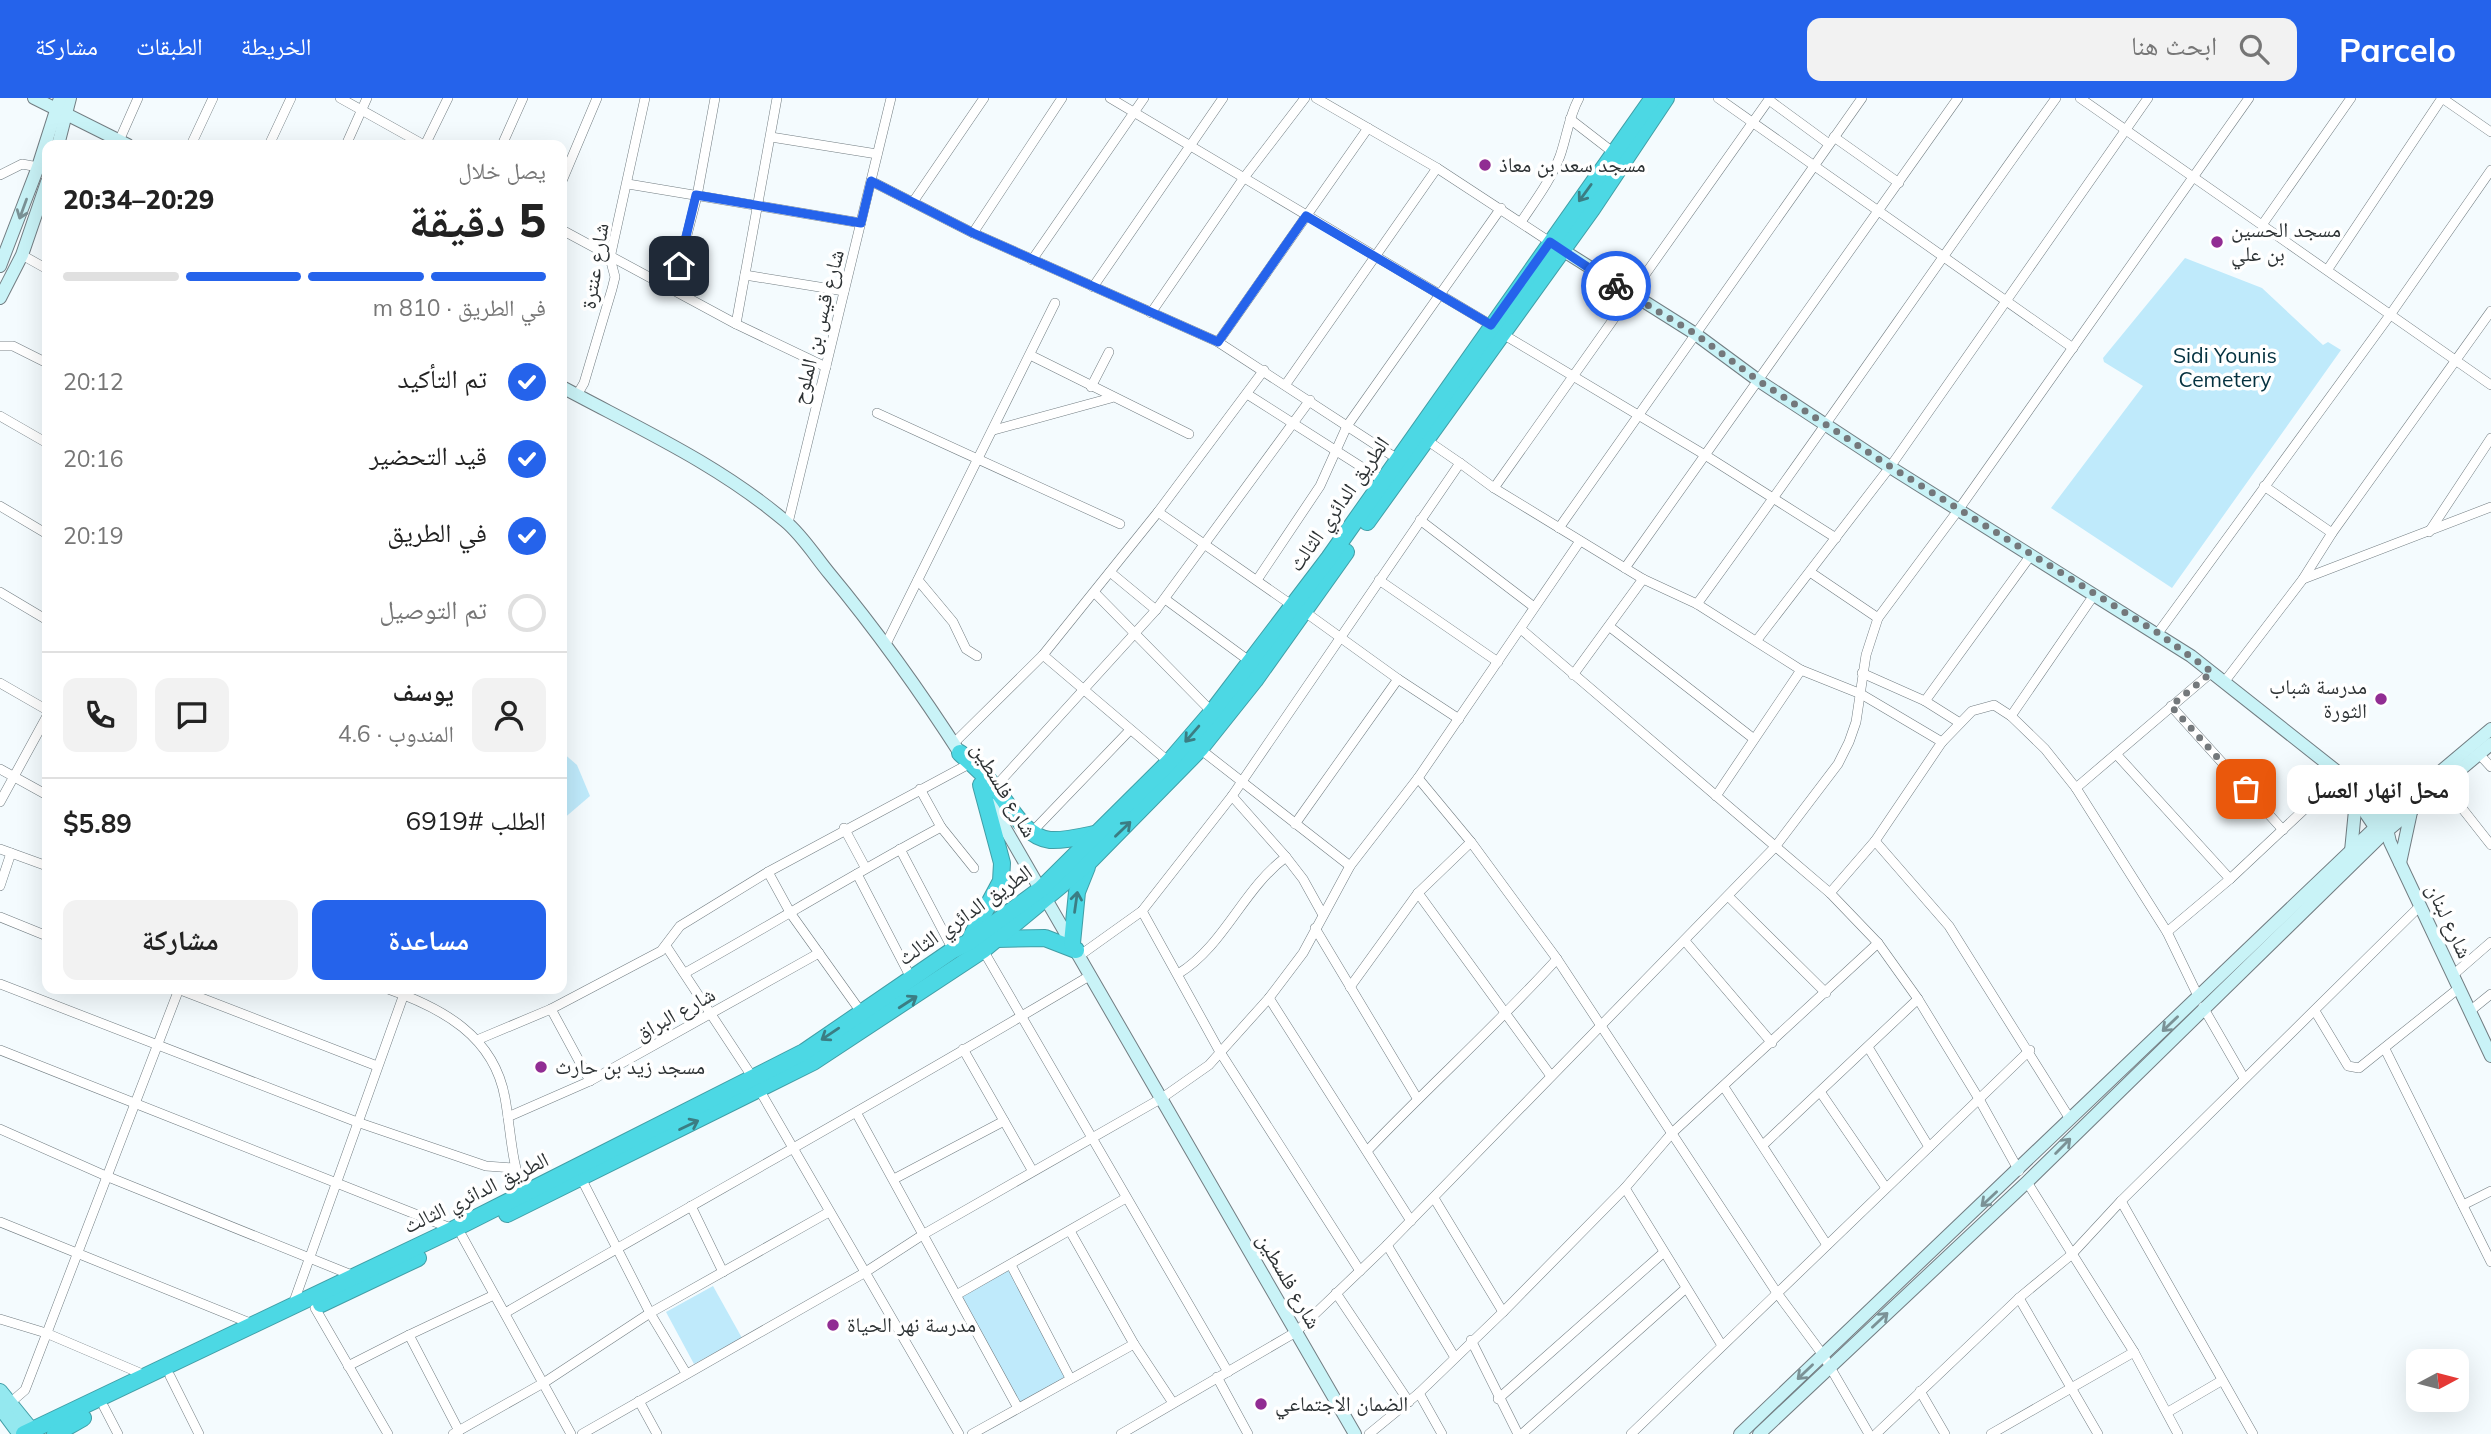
<!DOCTYPE html>
<html lang="ar">
<head>
<meta charset="utf-8">
<style>
	:root { --surface:#fff; --page:#f2f2f2; --text:#222; --muted:#767676; --line:#e0e0e0; --accent:#2563eb }
	body { margin:0; font-family:Mulish,"Noto Naskh Arabic",sans-serif; background:var(--page); color:var(--text); direction:rtl; height:100vh; display:flex; flex-direction:column; font-size:26px; white-space:nowrap }
	* { box-sizing:border-box; margin:0 }
	p { font-size:23px; color:var(--muted) }
	.icon { flex:none; width:38px; height:38px; fill:none; stroke:currentColor; stroke-width:2; stroke-linecap:round; stroke-linejoin:round }
	.map { position:relative; flex:1; overflow:hidden; direction:ltr }
	.drawer { position:absolute; left:42px; top:42px; width:525px; height:854px; display:flex; flex-direction:column; background:var(--surface); border-radius:14px; box-shadow:0 7px 28px #0002; direction:rtl }
	.drawer>* { flex:none }
	.needle { width:46px; rotate:83deg }
	.fabs { position:absolute; left:2406px; top:1251px; display:grid; gap:14px }
	.fabs a { display:grid; place-items:center; width:63px; height:63px; border-radius:14px; background:var(--surface); box-shadow:0 7px 28px #0002; font-size:35px }
	.pin { position:absolute; display:grid; place-items:center; width:60px; height:60px; color:#fff; margin:-30px; border-radius:14px; box-shadow:0 4px 10px #0006 }
	.courier { position:absolute; display:grid; place-items:center; width:70px; height:70px; margin:-35px; border:5px solid #2563eb; border-radius:50%; background:#fff; color:#222; box-shadow:0 2px 9px #0007 }
	.bubble { position:absolute; height:49px; border-radius:14px; background:var(--surface); box-shadow:0 7px 28px #0002; font-size:23px; font-weight:800; line-height:49px; text-align:center; direction:rtl }
	.overview em { font-style:normal; font-weight:800 }
	.overview div { display:flex; flex-direction:column-reverse }
	.overview { display:flex; align-items:center; justify-content:space-between; height:119px; padding:0 21px }
	h1 { font-size:46px; font-weight:800; line-height:52px }
	.bar { display:grid; grid-template-columns:repeat(4,1fr); gap:10px 7px; align-content:center; height:84px; padding:0 21px }
	.bar i { height:9px; border-radius:5px; background:var(--line) }
	.bar .current { background:var(--accent) }
	.bar p { grid-column:span 4 }
	.line { display:flex; align-items:center; gap:18px; padding:0 21px; border-top:2px solid var(--line) }
	.line div { flex:1 }
	.round { display:grid; place-items:center; flex:none; width:74px; height:74px; border-radius:14px; background:var(--page) }
	ol { padding:0 21px; list-style:none }
	li { display:flex; align-items:center; gap:21px; height:77px }
	li p { margin-inline-start:auto }
	li .icon { padding:7px; border-radius:50%; background:var(--accent); color:#fff; stroke-width:4 }
	li:last-child { color:var(--muted) }
	li i { width:38px; height:38px; border:4px solid var(--line); border-radius:50% }
	.action { display:flex; gap:14px; margin-top:auto; padding:14px 21px }
	.action a { flex:1; height:80px; border-radius:14px; background:var(--accent); color:#fff; font-size:28px; font-weight:800; line-height:80px; text-align:center }
	.action a+a { background:var(--page); color:var(--text) }
	header { display:flex; align-items:center; gap:42px; box-sizing:border-box; height:98px; padding:0 35px; background:var(--accent); color:#fff }
	header strong { font-size:33px }
	nav { display:flex; gap:38px; margin-inline-start:auto; font-size:24px }
	.search { width:490px; height:63px; background:var(--page); display:flex; align-items:center; gap:18px; box-sizing:border-box; padding:0 24px; border-radius:14px; color:var(--muted); font-size:26px }
	.map>svg:first-child { display:block }
	.green { fill:#bfeafb }
	.lines { fill:none; stroke-linecap:round; stroke-linejoin:round }
	.street-casing { stroke:#727d82; stroke-width:10 }
	.secondary-casing { stroke:#727d82; stroke-width:14 }
	.primary-casing { stroke:#419ea6; stroke-width:16 }
	.highway-casing { stroke:#419ea6; stroke-width:18 }
	.street { stroke:#fff; stroke-width:9 }
	.secondary { stroke:#c9f3f7; stroke-width:12 }
	.primary { stroke:#94e8ef; stroke-width:14 }
	.highway { stroke:#4cd8e4; stroke-width:16 }
	.oneway { stroke:#3b7d83 }
	.oneway2 { stroke:#7b9296 }
	.done { stroke:#73787b; stroke-width:7; stroke-dasharray:0 12.6 }
	.route { stroke:#2563eb; stroke-width:9 }
	.poi-dot { fill:#912d93; stroke:#fff; stroke-width:2.5 }
	.labels { text-anchor:middle; stroke-width:7; stroke-linejoin:round; paint-order:stroke }
	.poi-label { font-size:21px; fill:#2d3234; stroke:#fff; text-anchor:start }
	.street-label { font-size:21px; fill:#2d3234; stroke:#fff }
	.park-label { font-size:21px; fill:#04313f; stroke:#fff }
</style>
</head>
<body>
<header>
<strong>Parcelo</strong>
<div class="search"><svg class="icon" aria-label="search" viewBox="0 0 24 24"><circle cx="10" cy="10" r="6"/><path d="M15 15l6 6"/></svg>ابحث هنا</div>
<nav><a>الخريطة</a><a>الطبقات</a><a>مشاركة</a></nav>
</header>
<div class="map">
<svg width="2491" height="1336" viewBox="0 0 2491 1336">
	<rect width="100%" height="100%" fill="#f4fbfe"/>
	<g class="green">
		<polygon points="2185,160 2262,190 2323,247 2328,244 2341,252 2172,490 2051,410 2143,288 2104,264 2103,260"/>
		<polygon points="562,654 577,667 590,698 562,722"/>
		<polygon points="1011,1167 1070,1280 1018,1310 958,1196"/>
		<polygon points="713,1188 742,1240 694,1266 666,1214"/>
	</g>
	<g class="lines">
		<g class="street-casing">
			<g id="street">
				<polyline points="340,0 424,47"/>
				<polyline points="1110,0 1491,227"/>
				<polyline points="1316,0 1437,70 1550,144"/>
				<polyline points="1718,0 2073,250"/>
				<polyline points="2080,0 2491,287"/>
				<polyline points="2442,0 2491,34"/>
				<polyline points="1769,2 1829,46"/>
				<polyline points="1570,21 1614,55"/>
				<polyline points="771,39 877,56"/>
				<polyline points="1834,39 1899,85"/>
				<polyline points="119,43 138,0"/>
				<polyline points="191,47 213,0"/>
				<polyline points="269,47 291,0"/>
				<polyline points="346,47 367,0"/>
				<polyline points="425,47 448,0"/>
				<polyline points="502,47 523,0"/>
				<polyline points="0,77 22,66 38,69"/>
				<polyline points="562,83 597,0"/>
				<polyline points="871,83 973,135 1218,244 1396,360"/>
				<polyline points="628,86 861,125"/>
				<polyline points="913,104 984,0"/>
				<path d="M1521,124C1535,103 1551,82 1560,58C1567,38 1569,18 1579,0"/>
				<polyline points="2262,127 2351,0"/>
				<polyline points="562,132 736,226 826,269"/>
				<polyline points="973,135 1062,0"/>
				<polyline points="22,157 47,171"/>
				<polyline points="1032,162 1144,0"/>
				<polyline points="2328,171 2442,0"/>
				<polyline points="745,177 844,193"/>
				<polyline points="1093,189 1223,0"/>
				<polyline points="673,192 697,98 715,0"/>
				<polyline points="1151,215 1243,81 1305,0"/>
				<polyline points="736,226 777,0"/>
				<polyline points="1501,235 1705,357 1836,440"/>
				<polyline points="1218,244 1368,30"/>
				<polyline points="0,248 13,248 47,265"/>
				<polyline points="1030,257 1189,336"/>
				<polyline points="1286,286 1437,70"/>
				<polyline points="1091,289 1109,254"/>
				<polyline points="1247,296 1382,382"/>
				<polyline points="577,297 584,285 612,191 615,179 610,160 645,0"/>
				<polyline points="877,315 1120,426"/>
				<polyline points="0,318 47,345"/>
				<polyline points="994,332 1111,300"/>
				<polyline points="1425,341 1460,365"/>
				<polyline points="2264,388 2332,435"/>
				<polyline points="1494,390 1770,0"/>
				<polyline points="0,408 47,436"/>
				<polyline points="1158,414 1293,508"/>
				<polyline points="1420,422 1534,509"/>
				<polyline points="788,425 891,0"/>
				<polyline points="1559,430 1862,0"/>
				<polyline points="2429,434 2491,340"/>
				<polyline points="1625,470 1958,0"/>
				<polyline points="1110,474 1156,512"/>
				<polyline points="1810,474 1878,520"/>
				<polyline points="2303,481 2491,409"/>
				<polyline points="918,482 953,524 966,551 977,558"/>
				<polyline points="1257,482 1320,388 1347,328 1501,110"/>
				<polyline points="1379,482 1498,564"/>
				<polyline points="0,494 47,522"/>
				<polyline points="1095,495 1212,614"/>
				<polyline points="1165,501 1252,565"/>
				<path d="M1697,506C1819,339 1935,168 2056,0"/>
				<polyline points="1610,529 1754,641"/>
				<polyline points="1522,532 1830,795 1878,845 1918,901 1979,1001 2019,1073"/>
				<polyline points="2158,535 2390,217 2491,72"/>
				<polyline points="1757,542 1890,369 2148,0"/>
				<polyline points="886,546 1055,205"/>
				<polyline points="1043,557 1169,664"/>
				<polyline points="1862,575 1925,603 2031,457"/>
				<polyline points="1573,577 1643,481"/>
				<polyline points="1398,581 1459,621"/>
				<polyline points="2225,583 2303,481 2332,435 2491,213"/>
				<polyline points="0,585 47,612"/>
				<polyline points="1925,603 1960,625"/>
				<polyline points="2171,608 2283,732"/>
				<polyline points="2011,618 2094,497"/>
				<polyline points="1942,644 1972,613 1994,607 2011,618 2045,651 2076,690 2167,834 2198,898"/>
				<polyline points="954,645 1043,557 1158,414 1264,272"/>
				<polyline points="1200,651 1350,768"/>
				<polyline points="2479,656 2491,669"/>
				<polyline points="2117,657 2230,781"/>
				<polyline points="0,671 47,697"/>
				<polyline points="1418,680 1471,744 1557,861 1777,1195 1823,1257 1869,1336"/>
				<polyline points="2443,686 2491,747"/>
				<polyline points="995,689 1156,512 1310,302"/>
				<polyline points="2076,690 2212,574"/>
				<polyline points="1716,698 1801,572"/>
				<polyline points="0,704 47,618"/>
				<polyline points="1295,726 1398,581 1305,514"/>
				<polyline points="941,729 974,770"/>
				<polyline points="844,730 865,769"/>
				<polyline points="1032,734 1130,632"/>
				<polyline points="1875,743 1949,828 2070,1021"/>
				<polyline points="0,751 47,768"/>
				<polyline points="900,751 953,852"/>
				<polyline points="1286,759 1303,781 1323,817"/>
				<polyline points="768,774 791,816 861,914"/>
				<polyline points="857,776 911,880"/>
				<polyline points="0,788 11,755"/>
				<polyline points="1418,795 1551,978"/>
				<polyline points="1728,798 1826,895"/>
				<polyline points="1142,813 1220,954 1360,1173"/>
				<polyline points="0,819 47,838"/>
				<polyline points="1315,830 1417,1000"/>
				<polyline points="2167,834 2230,781 2341,677"/>
				<polyline points="1685,843 1772,945"/>
				<polyline points="666,848 753,980"/>
				<polyline points="983,852 1228,1274"/>
				<polyline points="1079,858 1142,813 1232,698 1460,365 1494,390 1643,481 1697,506 1801,572 1861,596 1942,644 1875,743 1830,795"/>
				<path d="M685,875C771,827 855,775 941,729L920,691"/>
				<path d="M1178,876C1225,847 1242,792 1286,759L1232,698"/>
				<polyline points="2453,877 2491,844"/>
				<polyline points="0,886 357,1024 486,1068 514,1070"/>
				<polyline points="1350,889 1418,795 1471,744"/>
				<polyline points="178,891 377,968"/>
				<path d="M388,891C442,910 494,938 505,1000C511,1033 511,1064 524,1096"/>
				<polyline points="1269,900 1411,1123"/>
				<polyline points="2203,909 2244,980"/>
				<polyline points="551,911 590,983"/>
				<polyline points="2315,913 2348,968 2359,970 2459,890"/>
				<polyline points="2470,913 2491,896"/>
				<polyline points="477,942 551,911 661,853 680,828 768,774 967,667"/>
				<polyline points="1868,949 1929,1049"/>
				<polyline points="963,951 1032,1072"/>
				<polyline points="2385,951 2491,1164"/>
				<polyline points="0,952 453,1131"/>
				<polyline points="1724,989 1827,1147"/>
				<polyline points="760,993 959,1336"/>
				<polyline points="1821,995 1886,1090"/>
				<polyline points="857,1016 1018,1310"/>
				<polyline points="508,1019 590,983 819,855"/>
				<polyline points="0,1031 106,1078 354,1178"/>
				<polyline points="1763,1047 1918,901"/>
				<path d="M1367,1053C1429,988 1496,928 1557,861"/>
				<polyline points="581,1080 650,1215 686,1275"/>
				<polyline points="894,1081 1004,1023"/>
				<polyline points="2027,1084 2134,1254 2178,1336"/>
				<polyline points="1625,1090 1721,1246"/>
				<polyline points="1434,1100 1503,1214"/>
				<polyline points="2121,1103 2253,1336"/>
				<polyline points="2463,1107 2491,1093"/>
				<polyline points="691,1108 723,1174"/>
				<polyline points="0,1124 255,1227"/>
				<polyline points="1070,1133 1134,1246 1173,1305"/>
				<polyline points="462,1138 571,1336"/>
				<polyline points="1387,1147 1454,1258"/>
				<polyline points="1011,1167 1070,1280"/>
				<polyline points="1336,1195 1409,1304"/>
				<polyline points="958,1196 1126,1100"/>
				<polyline points="2019,1200 2098,1336"/>
				<polyline points="292,1209 404,896"/>
				<polyline points="315,1210 388,1336"/>
				<path d="M505,1215C700,1102 897,993 1091,877"/>
				<polyline points="0,1221 46,1235 147,1278"/>
				<polyline points="1471,1242 1518,1336"/>
				<polyline points="348,1268 409,1237"/>
				<polyline points="170,1278 199,1336"/>
				<polyline points="1217,1279 1248,1336"/>
				<polyline points="1920,1293 1945,1336"/>
				<polyline points="1419,1295 1442,1336"/>
				<polyline points="1498,1301 1663,1155"/>
				<polyline points="639,1303 657,1336"/>
				<polyline points="10,1305 25,1292 179,891"/>
				<polyline points="104,1309 118,1336"/>
				<polyline points="2168,1314 2221,1283"/>
				<polyline points="459,1333 409,1237 494,1197"/>
				<polyline points="453,1336 545,1284 650,1215 829,1114"/>
				<polyline points="582,1336 864,1175 924,1136 1162,1000 1209,967 1269,900 1303,855 1350,768 1418,680 1580,443"/>
				<polyline points="972,1336 1134,1246"/>
				<polyline points="1121,1336 1296,1234 1387,1147 1775,749 1838,666 1849,644 1856,624 1866,557 1878,520 1959,411 2249,0"/>
				<polyline points="1369,1336 1419,1295 1503,1214 1625,1090 1672,1035 1878,845"/>
				<polyline points="1522,1336 1685,1191"/>
				<polyline points="1631,1336 2030,952"/>
				<polyline points="1876,1336 2019,1200 2071,1157 2121,1103 2420,808"/>
				<polyline points="1991,1336 2134,1254"/>
			</g>
		</g>
		<g class="secondary-casing">
			<g id="secondary">
				<polyline points="34,0 128,47"/>
				<polyline points="58,47 70,0"/>
				<path d="M1556,148L1694,235L1759,283L1890,369L2191,558L2344,679C2362,697 2386,718 2390,744L2491,958"/>
				<polyline points="0,168 38,69 60,0"/>
				<polyline points="0,200 22,157 47,84"/>
				<path d="M562,289C638,330 718,366 785,423C802,437 815,458 829,475C878,534 922,596 963,660"/>
				<polyline points="2354,698 2379,735"/>
				<polyline points="991,706 1355,1336"/>
				<polyline points="2351,753 2356,702"/>
				<polyline points="2400,765 2411,714"/>
				<polyline points="1740,1336 2382,723 2491,631"/>
				<polyline points="1759,1336 2027,1084 2381,738 2491,646"/>
			</g>
		</g>
		<g class="primary-casing">
			<g id="primary">
				<polyline points="0,1293 35,1336"/>
				<polyline points="0,1309 20,1336"/>
			</g>
		</g>
		<g class="highway-casing">
			<g id="highway">
				<polyline points="1367,424 1592,111 1666,0"/>
				<path d="M960,655C971,665 982,674 992,686C1008,704 1023,739 1050,742C1066,743 1084,738 1099,735"/>
				<polyline points="971,839 1001,783 1002,765 981,687"/>
				<polyline points="997,841 1045,840 1076,852"/>
				<polyline points="1072,845 1077,794 1087,769"/>
				<polyline points="507,1116 813,964 983,852 1089,764 1200,651 1255,582 1346,454"/>
				<polyline points="321,1206 418,1160"/>
				<polyline points="24,1336 454,1131 804,954 953,852 969,844 1041,791 1169,664 1212,614 1329,460 1653,0"/>
				<polyline points="55,1336 83,1320"/>
			</g>
		</g>
		<use href="#street" class="street"/>
		<use href="#secondary" class="secondary"/>
		<use href="#primary" class="primary"/>
		<use href="#highway" class="highway"/>
	</g>
	<defs><path id="oneway-shaft" d="M-6 0H5M1.5-3L5.5 0L1.5 3" fill="none" stroke-width="1.6" stroke-linecap="round" stroke-linejoin="round" transform="scale(1.75)"/></defs>
	<g class="oneway">
		<use href="#oneway-shaft" transform="translate(1585 95) rotate(126)"/>
		<use href="#oneway-shaft" transform="translate(1192 636) rotate(131)"/>
		<use href="#oneway-shaft" transform="translate(1123 731) rotate(-44)"/>
		<use href="#oneway-shaft" transform="translate(1076 804) rotate(-82)"/>
		<use href="#oneway-shaft" transform="translate(908 904) rotate(-33)"/>
		<use href="#oneway-shaft" transform="translate(830 936) rotate(146)"/>
		<use href="#oneway-shaft" transform="translate(689 1027) rotate(-26)"/>
	</g>
	<g class="oneway2">
		<use href="#oneway-shaft" transform="translate(23 111) rotate(110)"/>
		<use href="#oneway-shaft" transform="translate(2170 926) rotate(136)"/>
		<use href="#oneway-shaft" transform="translate(2063 1048) rotate(-45)"/>
		<use href="#oneway-shaft" transform="translate(1989 1101) rotate(137)"/>
		<use href="#oneway-shaft" transform="translate(1880 1222) rotate(-43)"/>
		<use href="#oneway-shaft" transform="translate(1805 1274) rotate(136)"/>
	</g>
	<g class="lines">
		<polyline class="done" points="1616,188 1694,235 1759,283 1891,369 2158,535 2212,574 2171,608 2246,691"/>
		<polyline class="route" points="679,168 696,97 861,125 871,83 973,135 1218,244 1306,118 1491,227 1550,144 1616,188"/>
	</g>
	<g class="poi-dot">
		<circle cx="1485" cy="67" r="7"/>
		<circle cx="2217" cy="144" r="7"/>
		<circle cx="2381" cy="601" r="7"/>
		<circle cx="541" cy="969" r="7"/>
		<circle cx="833" cy="1227" r="7"/>
		<circle cx="1261" cy="1306" r="7"/>
	</g>
	<g class="labels">
		<g class="poi-label">
			<text x="1499" y="74">مسجد سعد بن معاذ</text>
			<text x="2231" y="139">مسجد الحسين<tspan x="2231" dy="24">بن علي</tspan></text>
			<text x="2367" y="596" text-anchor="end">مدرسة شباب<tspan x="2367" dy="24">الثورة</tspan></text>
			<text x="555" y="976">مسجد زيد بن حارث</text>
			<text x="847" y="1234">مدرسة نهر الحياة</text>
			<text x="1275" y="1313">الضمان الاجتماعي</text>
		</g>
		<g class="street-label">
			<text transform="translate(595 168) rotate(-81)" y="7">شارع عنترة</text>
			<text transform="translate(818 229) rotate(-76)" y="7">شارع قيس بن الملوح</text>
			<text transform="translate(1339 406) rotate(-55)" y="7">الطريق الدائري الثالث</text>
			<text transform="translate(1004 692) rotate(59)" y="7">شارع فلسطين</text>
			<text transform="translate(965 817) rotate(-35)" y="7">الطريق الدائري الثالث</text>
			<text transform="translate(2449 823) rotate(65)" y="7">شارع لبنان</text>
			<text transform="translate(675 916) rotate(-29)" y="7">شارع البراق</text>
			<text transform="translate(476 1095) rotate(-26)" y="7">الطريق الدائري الثالث</text>
			<text transform="translate(1289 1183) rotate(60)" y="7">شارع فلسطين</text>
		</g>
		<g class="park-label">
			<text x="2225" y="265">Sidi Younis<tspan x="2225" dy="24">Cemetery</tspan></text>
		</g>
	</g>
</svg>
<div class="fabs">
<a><svg class="needle" viewBox="-14 -14 28 28"><path d="M0-13l5 13h-10z" fill="#e53935"/><path d="M0 13l5-13h-10z" fill="#767676"/></svg></a>
</div>
<div class="pin" style="left:2246px;top:691px;background:#ea580c"><svg class="icon" aria-label="bag" viewBox="0 0 24 24"><path d="M5 8h14l-1 12H6zM9 8a3 3 0 0 1 6 0"/></svg></div>
<div class="pin" style="left:679px;top:168px;background:#1f2937"><svg class="icon" aria-label="home" viewBox="0 0 24 24"><path d="M3 11l9-7 9 7M6 9v11h12V9"/></svg></div>
<div class="courier" style="left:1616px;top:188px"><svg class="icon" aria-label="bike" viewBox="0 0 24 24"><circle cx="6" cy="16" r="4"/><circle cx="18" cy="16" r="4"/><path d="M6 16l4-8h5l3 8M10 8l3 8H6M13 5h3"/></svg></div>
<div class="bubble" style="left:2287px;top:667px;width:182px">محل انهار العسل</div>
<section class="drawer">
<div class="overview"><div><h1>5 دقيقة</h1><p>يصل خلال</p></div><em>20:29–20:34</em></div>
<div class="bar"><i class="current"></i><i class="current"></i><i class="current"></i><i></i><p>في الطريق · 810 m</p></div>
<ol>
<li><svg class="icon" aria-label="check" viewBox="0 0 24 24"><path d="M5 12l5 5 9-10"/></svg>تم التأكيد<p>20:12</p></li>
<li><svg class="icon" aria-label="check" viewBox="0 0 24 24"><path d="M5 12l5 5 9-10"/></svg>قيد التحضير<p>20:16</p></li>
<li><svg class="icon" aria-label="check" viewBox="0 0 24 24"><path d="M5 12l5 5 9-10"/></svg>في الطريق<p>20:19</p></li>
<li><i></i>تم التوصيل</li>
</ol>
<div class="line" style="height:126px"><a class="round"><svg class="icon" aria-label="person" viewBox="0 0 24 24"><circle cx="12" cy="8" r="4"/><path d="M4 21q1-7 8-7t8 7"/></svg></a><div><b>يوسف</b><p>المندوب · 4.6</p></div><a class="round"><svg class="icon" aria-label="chat" viewBox="0 0 24 24"><path d="M4 5h16v11H9l-5 4z"/></svg></a><a class="round"><svg class="icon" aria-label="phone" viewBox="0 0 24 24"><path d="M5 4h4l2 5-3 2q2 4 5 5l2-3 5 2v4C11 20 4 13 5 4z"/></svg></a></div>
<div class="line" style="height:91px"><div>الطلب #6919</div><b>$5.89</b></div>
<div class="action"><a>مساعدة</a><a>مشاركة</a></div>
</section>
</div>
</body>
</html>
